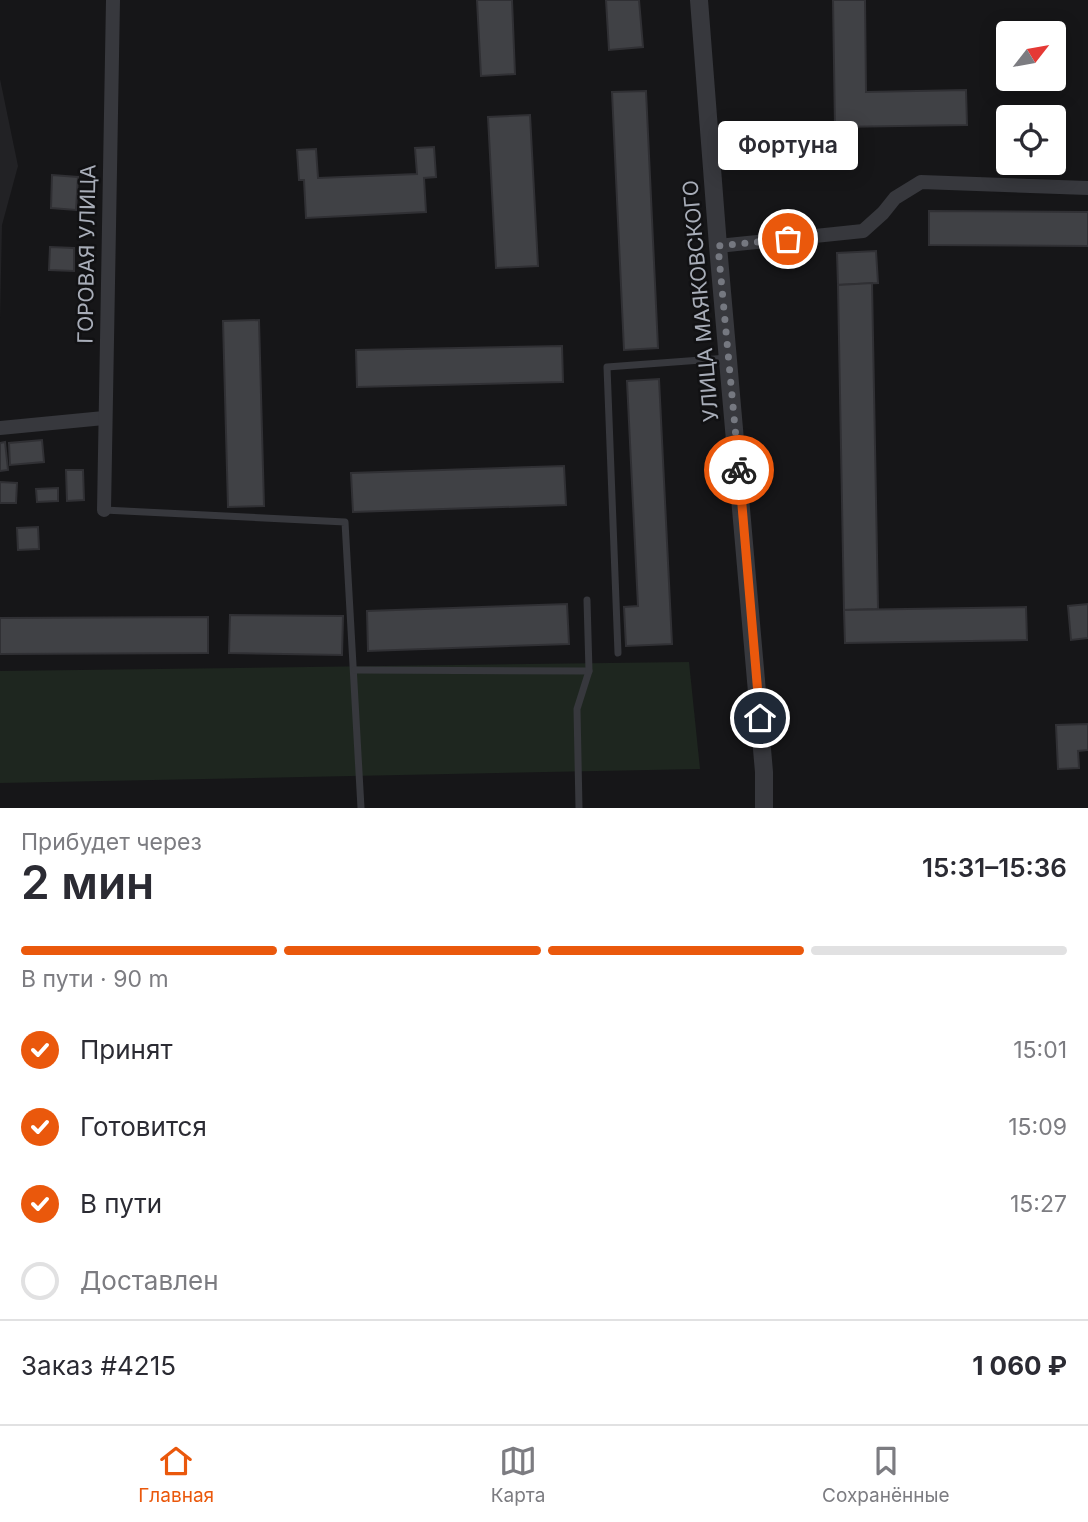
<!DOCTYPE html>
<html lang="ru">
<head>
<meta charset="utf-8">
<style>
	:root { --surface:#fff; --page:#f7f7f7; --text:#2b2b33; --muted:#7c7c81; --line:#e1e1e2; --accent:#ea580c }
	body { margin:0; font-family:Inter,sans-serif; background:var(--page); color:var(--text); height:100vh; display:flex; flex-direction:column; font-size:26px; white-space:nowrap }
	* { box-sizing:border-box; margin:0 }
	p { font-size:23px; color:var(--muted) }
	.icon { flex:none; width:38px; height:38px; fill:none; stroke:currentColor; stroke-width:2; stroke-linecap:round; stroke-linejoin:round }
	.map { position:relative; height:808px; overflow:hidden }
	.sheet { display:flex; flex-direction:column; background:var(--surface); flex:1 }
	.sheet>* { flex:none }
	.needle { width:46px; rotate:59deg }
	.controls { position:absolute; left:996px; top:21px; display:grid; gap:14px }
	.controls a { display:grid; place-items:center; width:70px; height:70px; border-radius:7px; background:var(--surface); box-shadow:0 4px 18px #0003; font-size:35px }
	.pin { position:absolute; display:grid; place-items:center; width:60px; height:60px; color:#fff; margin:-30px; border:4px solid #fff; border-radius:50%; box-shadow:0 2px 7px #0007 }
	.courier { position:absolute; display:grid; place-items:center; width:70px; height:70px; margin:-35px; border:5px solid #ea580c; border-radius:50%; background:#fff; color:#222; box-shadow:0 2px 9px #0007 }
	.bubble { position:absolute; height:49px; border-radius:7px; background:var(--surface); box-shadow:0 4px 18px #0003; font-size:23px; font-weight:600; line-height:49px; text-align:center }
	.head em { font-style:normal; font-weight:600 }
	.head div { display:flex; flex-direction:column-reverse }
	.head { display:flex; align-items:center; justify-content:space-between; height:119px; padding:0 21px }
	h1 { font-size:46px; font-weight:600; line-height:52px }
	.bar { display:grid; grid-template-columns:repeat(4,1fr); gap:10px 7px; align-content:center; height:84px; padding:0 21px }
	.bar i { height:9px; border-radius:5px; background:var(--line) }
	.bar .selected { background:var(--accent) }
	.bar p { grid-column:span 4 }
	.line { display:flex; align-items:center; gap:18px; padding:0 21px; border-top:2px solid var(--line) }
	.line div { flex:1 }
	ol { padding:0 21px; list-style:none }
	li { display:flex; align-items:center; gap:21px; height:77px }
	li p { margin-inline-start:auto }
	li .icon { padding:7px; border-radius:50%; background:var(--accent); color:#fff; stroke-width:4 }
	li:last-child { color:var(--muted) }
	li i { width:38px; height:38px; border:4px solid var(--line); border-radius:50% }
	.tab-bar { display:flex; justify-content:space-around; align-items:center; height:98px; border-top:2px solid var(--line); background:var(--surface); font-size:19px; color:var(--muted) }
	.tab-bar a { display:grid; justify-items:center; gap:4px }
	.tab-bar .selected { color:var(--accent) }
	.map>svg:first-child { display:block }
	.built { fill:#222225 }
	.green { fill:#1e261f }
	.building { fill:#404145; stroke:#303034; stroke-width:2 }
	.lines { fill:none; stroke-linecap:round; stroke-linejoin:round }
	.service { stroke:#37383d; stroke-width:7 }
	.minor { stroke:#37383d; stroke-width:14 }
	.tertiary { stroke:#37383d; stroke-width:18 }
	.done { stroke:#757880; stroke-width:7; stroke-dasharray:0 12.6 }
	.route { stroke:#ea580c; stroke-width:9 }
	.labels { text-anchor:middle; stroke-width:5; stroke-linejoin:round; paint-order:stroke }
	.street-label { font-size:21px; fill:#a8adb8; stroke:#111113 }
</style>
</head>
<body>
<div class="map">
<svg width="1088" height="808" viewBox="0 0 1088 808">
	<rect width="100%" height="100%" fill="#161618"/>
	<polygon class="built" points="0,79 18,166 2,225 0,320"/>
	<polygon class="green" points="689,662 700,769 0,783 0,671"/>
	<g class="building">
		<polygon points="477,0 512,0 515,74 481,76"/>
		<polygon points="606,0 639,0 643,47 609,50"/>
		<polygon points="833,0 865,0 866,92 966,90 967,125 835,127"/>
		<polygon points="646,91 658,348 624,350 612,92"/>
		<polygon points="530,115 538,266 496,268 488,117"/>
		<polygon points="434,147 436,177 424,178 426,212 306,218 304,180 299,180 297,150 316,149 318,178 417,174 415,148"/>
		<polygon points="52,175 78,177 76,210 51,208"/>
		<polygon points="929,211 1088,212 1088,246 929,245"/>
		<polygon points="50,247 74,248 74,271 49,270"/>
		<polygon points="876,251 878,283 838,285 837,253"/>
		<polygon points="872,283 878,609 844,610 838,285"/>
		<polygon points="259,320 264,506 228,507 223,321"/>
		<polygon points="562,346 563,382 357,387 356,350"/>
		<polygon points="659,379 672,644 626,646 624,607 638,606 627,381"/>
		<polygon points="42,440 44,462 10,465 9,443"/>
		<polygon points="5,442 8,470 0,471 0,443"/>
		<polygon points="564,466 566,505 353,512 351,473"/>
		<polygon points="66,470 83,470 84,500 67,501"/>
		<polygon points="0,482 17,483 16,503 0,503"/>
		<polygon points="58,488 58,501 37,502 36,489"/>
		<polygon points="38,527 39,549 18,550 17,528"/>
		<polygon points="567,604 569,644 368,651 367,611"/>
		<polygon points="1088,604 1088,638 1071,640 1068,606"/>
		<polygon points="1026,607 1027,640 845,643 844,610"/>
		<polygon points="230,615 343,616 342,655 229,653"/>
		<polygon points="208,617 208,653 0,654 0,618"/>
		<polygon points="1088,724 1088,750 1078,751 1079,768 1058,769 1056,725"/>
	</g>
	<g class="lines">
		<g class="service">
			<polyline points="104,510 345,522 361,808"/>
			<polyline points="618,653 607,367 728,358"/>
			<polyline points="355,670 589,671"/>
			<polyline points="579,808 577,709 589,671 587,600"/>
		</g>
		<g class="minor">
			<polyline points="718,246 863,231 883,213 895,198 921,182 1088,188"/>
			<polyline points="0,428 104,418"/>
			<polyline points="104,510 113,0"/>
		</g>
		<polyline class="tertiary" points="699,0 718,246 764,772 764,808"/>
	</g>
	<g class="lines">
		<polyline class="done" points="739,470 718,246 788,239"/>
		<polyline class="route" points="739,470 760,718"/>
	</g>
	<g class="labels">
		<g class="street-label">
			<text transform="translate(87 254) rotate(-89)" y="7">ГОРОВАЯ УЛИЦА</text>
			<text transform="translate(701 301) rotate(-95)" y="7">УЛИЦА МАЯКОВСКОГО</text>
		</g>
	</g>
</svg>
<div class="controls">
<a><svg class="needle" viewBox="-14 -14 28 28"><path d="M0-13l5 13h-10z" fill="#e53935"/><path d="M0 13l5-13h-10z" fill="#7c7c81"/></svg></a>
<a><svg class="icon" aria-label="locate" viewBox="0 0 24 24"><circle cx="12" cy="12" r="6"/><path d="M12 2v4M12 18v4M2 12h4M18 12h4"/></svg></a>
</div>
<div class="pin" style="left:788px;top:239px;background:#ea580c"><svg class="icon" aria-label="bag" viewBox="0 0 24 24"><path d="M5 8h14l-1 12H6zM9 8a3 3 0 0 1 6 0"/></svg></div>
<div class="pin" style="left:760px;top:718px;background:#1f2937"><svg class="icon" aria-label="home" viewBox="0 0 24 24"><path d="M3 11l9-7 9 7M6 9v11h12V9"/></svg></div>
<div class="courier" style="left:739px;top:470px"><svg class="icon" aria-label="bike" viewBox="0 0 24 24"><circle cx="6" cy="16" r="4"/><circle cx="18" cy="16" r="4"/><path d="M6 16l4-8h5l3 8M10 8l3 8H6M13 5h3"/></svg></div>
<div class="bubble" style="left:718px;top:121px;width:140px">Фортуна</div>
</div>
<section class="sheet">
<div class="head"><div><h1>2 мин</h1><p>Прибудет через</p></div><em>15:31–15:36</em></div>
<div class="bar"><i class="selected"></i><i class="selected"></i><i class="selected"></i><i></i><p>В пути · 90 m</p></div>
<ol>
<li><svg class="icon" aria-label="check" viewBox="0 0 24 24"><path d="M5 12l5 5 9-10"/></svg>Принят<p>15:01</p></li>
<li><svg class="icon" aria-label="check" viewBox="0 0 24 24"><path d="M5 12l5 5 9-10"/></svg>Готовится<p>15:09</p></li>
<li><svg class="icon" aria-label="check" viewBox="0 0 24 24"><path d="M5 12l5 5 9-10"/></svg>В пути<p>15:27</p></li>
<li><i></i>Доставлен</li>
</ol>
<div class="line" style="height:91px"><div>Заказ #4215</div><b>1 060 ₽</b></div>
</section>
<nav class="tab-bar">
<a class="selected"><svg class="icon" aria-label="home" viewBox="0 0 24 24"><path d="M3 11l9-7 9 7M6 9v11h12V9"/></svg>Главная</a>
<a><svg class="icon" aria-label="map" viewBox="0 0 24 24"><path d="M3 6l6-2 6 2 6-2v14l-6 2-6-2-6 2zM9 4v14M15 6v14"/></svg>Карта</a>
<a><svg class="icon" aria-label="saved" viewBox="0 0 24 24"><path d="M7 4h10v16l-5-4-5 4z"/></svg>Сохранённые</a>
</nav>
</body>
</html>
